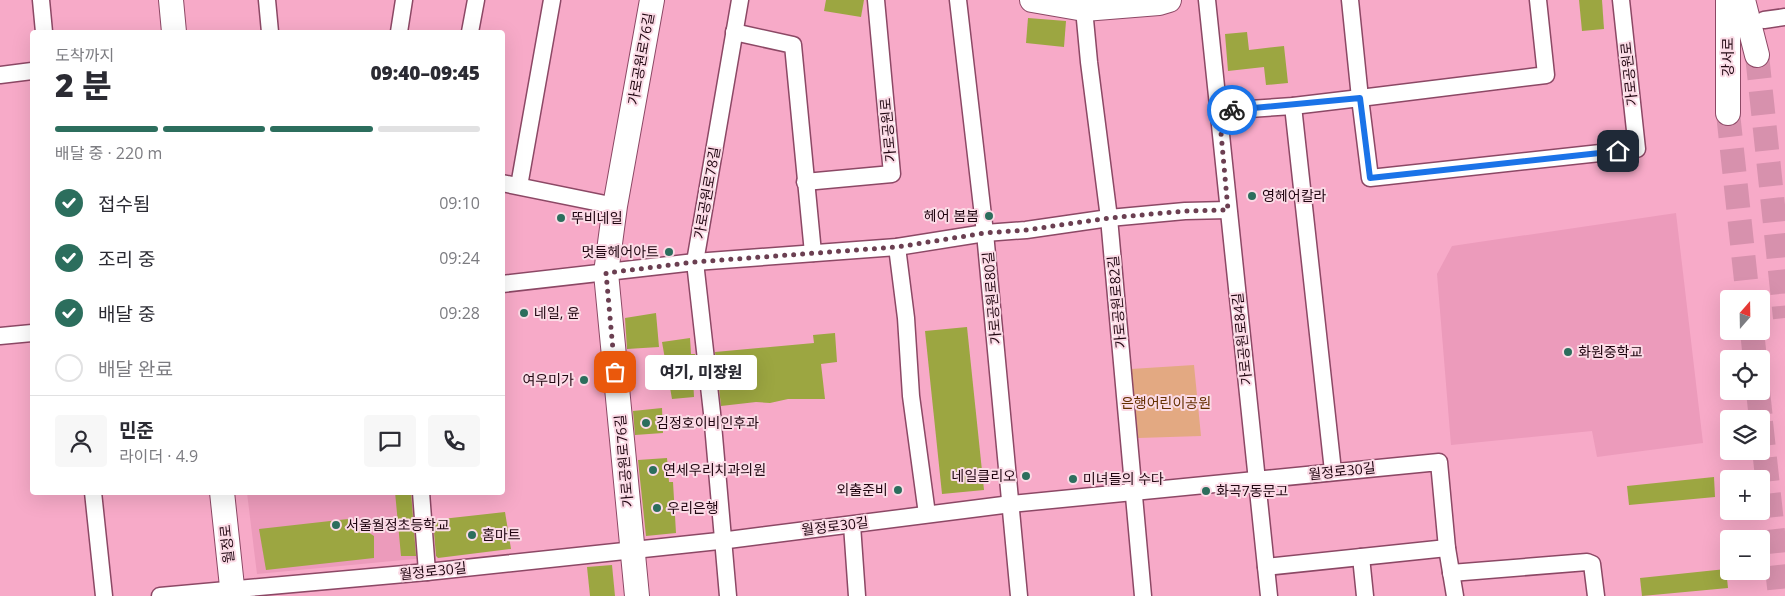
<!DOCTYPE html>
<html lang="ko">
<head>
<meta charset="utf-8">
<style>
	:root { --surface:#fff; --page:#f7f7f7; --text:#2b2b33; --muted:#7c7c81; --line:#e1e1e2; --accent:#2c6e5d }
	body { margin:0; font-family:"Open Sans","Noto Sans KR",sans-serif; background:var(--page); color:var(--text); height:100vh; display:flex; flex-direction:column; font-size:19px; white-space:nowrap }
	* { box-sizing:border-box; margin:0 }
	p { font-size:16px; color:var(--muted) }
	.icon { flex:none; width:28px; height:28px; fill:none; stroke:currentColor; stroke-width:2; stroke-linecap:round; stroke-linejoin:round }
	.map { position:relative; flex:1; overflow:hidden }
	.side { position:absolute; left:30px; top:30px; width:475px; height:465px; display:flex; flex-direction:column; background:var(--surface); border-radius:5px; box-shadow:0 5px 20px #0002 }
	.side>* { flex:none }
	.needle { width:32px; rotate:20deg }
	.tools { position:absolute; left:1720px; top:290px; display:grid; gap:10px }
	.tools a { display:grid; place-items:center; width:50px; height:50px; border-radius:5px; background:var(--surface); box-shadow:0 5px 20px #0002; font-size:25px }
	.pin { position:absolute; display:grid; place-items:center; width:42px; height:42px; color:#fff; margin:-21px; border-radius:10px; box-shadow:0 2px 8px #0006 }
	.courier { position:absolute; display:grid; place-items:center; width:50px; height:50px; margin:-25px; border:4px solid #1a73e8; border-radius:50%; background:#fff; color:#222; box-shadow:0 1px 6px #0007 }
	.bubble { position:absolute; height:35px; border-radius:5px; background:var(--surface); box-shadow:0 5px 20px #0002; font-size:16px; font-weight:800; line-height:35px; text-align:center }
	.overview em { font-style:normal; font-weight:800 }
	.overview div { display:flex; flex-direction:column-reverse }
	.overview { display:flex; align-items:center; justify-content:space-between; height:85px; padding:0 25px }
	h1 { font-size:32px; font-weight:800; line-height:38px }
	.bar { display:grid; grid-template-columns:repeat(4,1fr); gap:8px 5px; align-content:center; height:60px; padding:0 25px }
	.bar i { height:6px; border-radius:4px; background:var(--line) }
	.bar .active { background:var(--accent) }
	.bar p { grid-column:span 4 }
	.line { display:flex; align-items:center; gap:12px; padding:0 25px; border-top:1px solid var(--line) }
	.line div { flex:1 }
	.round { display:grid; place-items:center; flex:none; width:52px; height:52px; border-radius:5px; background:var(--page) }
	ol { padding:0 25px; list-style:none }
	li { display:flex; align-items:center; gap:15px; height:55px }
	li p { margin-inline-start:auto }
	li .icon { padding:5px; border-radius:50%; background:var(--accent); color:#fff; stroke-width:4 }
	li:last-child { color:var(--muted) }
	li i { width:28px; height:28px; border:2px solid var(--line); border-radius:50% }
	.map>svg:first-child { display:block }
	.built { fill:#ec9bbb }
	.green { fill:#e3a982 }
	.building { fill:#9ca641 }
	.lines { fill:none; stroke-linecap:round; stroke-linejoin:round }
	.secondary-tunnel { stroke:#d791ad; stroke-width:24; stroke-dasharray:24 12; stroke-linecap:butt }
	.street-casing { stroke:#8c4865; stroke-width:19 }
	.secondary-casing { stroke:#8c4865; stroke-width:26 }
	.street { stroke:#fff; stroke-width:16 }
	.secondary { stroke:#fff; stroke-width:24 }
	.done { stroke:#6b3f51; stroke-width:5; stroke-dasharray:0 9 }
	.route { stroke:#1a73e8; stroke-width:6 }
	.poi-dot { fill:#2c6e5d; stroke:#fbdbe6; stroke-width:2 }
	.labels { text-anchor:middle; stroke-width:4; stroke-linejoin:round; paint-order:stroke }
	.street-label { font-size:14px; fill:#200611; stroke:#fbdbe6 }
	.poi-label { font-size:14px; fill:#200611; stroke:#fbdbe6; text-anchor:start }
	.park-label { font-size:14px; fill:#642f00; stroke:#fbdbe6 }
</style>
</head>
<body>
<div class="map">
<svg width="1785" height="596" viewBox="0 0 1785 596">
	<rect width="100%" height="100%" fill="#f7aac8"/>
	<g class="built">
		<polygon points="1676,213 1703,443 1597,457 1592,431 1451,445 1437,274 1452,246"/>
		<polygon points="247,493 418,493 424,558 257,574"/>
	</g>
	<polygon class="green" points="1194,365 1201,436 1138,438 1131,369"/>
	<g class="building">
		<polygon points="826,0 864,0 861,17 824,11"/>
		<polygon points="1579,0 1602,0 1604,29 1582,31"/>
		<polygon points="1028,18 1066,21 1064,47 1026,43"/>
		<polygon points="1247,32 1249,50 1284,46 1288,83 1266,85 1264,67 1228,71 1225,34"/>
		<polygon points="656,313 659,347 627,349 625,318"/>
		<polygon points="967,327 984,490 942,494 925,331"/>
		<polygon points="835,333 837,362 821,364 825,399 788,399 770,403 756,402 721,406 715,352 814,343 813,335"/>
		<polygon points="690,338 691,354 695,354 698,378 693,378 694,397 672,399 662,342"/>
		<polygon points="662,408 663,433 635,435 633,411"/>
		<polygon points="667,458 669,482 673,482 676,533 646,536 638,460"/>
		<polygon points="1714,477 1715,497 1629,505 1627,486"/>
		<polygon points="395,492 411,492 416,556 401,556"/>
		<polygon points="505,512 511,549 438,558 436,556 433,520"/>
		<polygon points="348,519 374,536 374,558 266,570 259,529"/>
		<polygon points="612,565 615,596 590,596 587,567"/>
		<polygon points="1726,569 1728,588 1642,596 1640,578"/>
	</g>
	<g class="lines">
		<g class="secondary-tunnel">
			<polyline points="1757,55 1785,318"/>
			<polyline points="1728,113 1748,299"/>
			<polyline points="1752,331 1755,359"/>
			<polyline points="1758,391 1761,419"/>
			<polyline points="1761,422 1780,596"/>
		</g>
		<g class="street-casing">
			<g id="street">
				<polyline points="41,0 44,32"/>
				<polyline points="267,0 270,32"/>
				<polyline points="958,0 985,233 1019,596"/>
				<polyline points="1207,0 1269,596"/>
				<polyline points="1350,0 1360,98 1546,75 1538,0"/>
				<polyline points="1084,9 1089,62 1109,218 1143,596"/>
				<polyline points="1764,20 1785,17"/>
				<polyline points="399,32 404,0"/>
				<polyline points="470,32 476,0"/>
				<polyline points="734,32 793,45 813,253"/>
				<polyline points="0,75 32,71"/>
				<polyline points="1293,106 1333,471"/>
				<polyline points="1219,111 1293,106 1360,98 1370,178 1637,149 1621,0"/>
				<polyline points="805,182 892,174 876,0"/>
				<polyline points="502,183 615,206"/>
				<polyline points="519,186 552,0"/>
				<polyline points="897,247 906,318 911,396 927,514"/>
				<polyline points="502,284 695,262 897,247 985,233 1026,230 1109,218 1185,211 1228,210"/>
				<polyline points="0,336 32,333"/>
				<polyline points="93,492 104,596"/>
				<polyline points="421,492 427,572"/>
				<polyline points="852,525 857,596"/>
				<polyline points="1361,557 1365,596"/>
				<polyline points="1266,567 1447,548"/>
				<polyline points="1451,573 1587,562 1592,564 1596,596"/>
				<polyline points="160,596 427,572 728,540 1011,504 1439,462 1447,548 1455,596"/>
				<polyline points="728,596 712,413 695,262 740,0"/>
			</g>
		</g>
		<g class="secondary-casing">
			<g id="secondary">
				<polyline points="171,0 174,32"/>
				<polyline points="1032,0 1084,9 1159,3 1169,0"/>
				<polyline points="1728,0 1728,113"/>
				<polyline points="1743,0 1757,55"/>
				<polyline points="222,492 233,596"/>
				<polyline points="637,596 606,273 615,206 652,0"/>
			</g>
		</g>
		<use href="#street" class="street"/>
		<use href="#secondary" class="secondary"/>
	</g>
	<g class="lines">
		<polyline class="done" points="615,372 606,273 695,262 897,247 985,233 1026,230 1109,218 1185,211 1228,210 1219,111 1232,110"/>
		<polyline class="route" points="1232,110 1360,98 1370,178 1618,151"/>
	</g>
	<g class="poi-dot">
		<circle cx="1252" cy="196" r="5"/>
		<circle cx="989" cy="216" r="5"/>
		<circle cx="561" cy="218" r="5"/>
		<circle cx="669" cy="252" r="5"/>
		<circle cx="524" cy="313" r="5"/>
		<circle cx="1568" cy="352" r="5"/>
		<circle cx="584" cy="380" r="5"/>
		<circle cx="646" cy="423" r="5"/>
		<circle cx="653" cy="470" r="5"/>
		<circle cx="1026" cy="476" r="5"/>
		<circle cx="1073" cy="479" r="5"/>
		<circle cx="898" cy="490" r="5"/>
		<circle cx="1206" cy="491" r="5"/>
		<circle cx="657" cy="508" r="5"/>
		<circle cx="336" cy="525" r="5"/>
		<circle cx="472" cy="535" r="5"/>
	</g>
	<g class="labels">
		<g class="street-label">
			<text transform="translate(1728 57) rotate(-90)" y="5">강서로</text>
			<text transform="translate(641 59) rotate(-80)" y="5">가로공원로76길</text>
			<text transform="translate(1629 74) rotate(-96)" y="5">가로공원로</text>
			<text transform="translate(888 130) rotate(-95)" y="5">가로공원로</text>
			<text transform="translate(707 193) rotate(-80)" y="5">가로공원로78길</text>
			<text transform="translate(992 298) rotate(-95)" y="5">가로공원로80길</text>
			<text transform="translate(1117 302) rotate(-95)" y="5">가로공원로82길</text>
			<text transform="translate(1242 339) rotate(-96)" y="5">가로공원로84길</text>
			<text transform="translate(624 461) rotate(-95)" y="5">가로공원로76길</text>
			<text transform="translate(1342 471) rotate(-6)" y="5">월정로30길</text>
			<text transform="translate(835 526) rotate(-7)" y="5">월정로30길</text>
			<text transform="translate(227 544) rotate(-96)" y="5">월정로</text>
			<text transform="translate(433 571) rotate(-6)" y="5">월정로30길</text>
		</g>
		<g class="poi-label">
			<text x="1262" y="201">영헤어칼라</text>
			<text x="979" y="221" text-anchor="end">헤어 봄봄</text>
			<text x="571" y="223">뚜비네일</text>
			<text x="659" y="257" text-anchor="end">멋들헤어아트</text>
			<text x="534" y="318">네일, 윤</text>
			<text x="1578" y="357">화원중학교</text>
			<text x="574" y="385" text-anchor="end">여우미가</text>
			<text x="656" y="428">김정호이비인후과</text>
			<text x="663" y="475">연세우리치과의원</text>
			<text x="1016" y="481" text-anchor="end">네일클리오</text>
			<text x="1083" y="484">미녀들의 수다</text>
			<text x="888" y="495" text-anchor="end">외출준비</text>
			<text x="1216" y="496">화곡7동문고</text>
			<text x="667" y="513">우리은행</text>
			<text x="346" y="530">서울월정초등학교</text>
			<text x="482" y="540">홈마트</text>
		</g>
		<g class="park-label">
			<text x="1166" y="408">은행어린이공원</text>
		</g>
	</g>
</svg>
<div class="tools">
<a><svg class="needle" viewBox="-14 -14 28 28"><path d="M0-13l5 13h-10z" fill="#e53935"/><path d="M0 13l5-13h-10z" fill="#7c7c81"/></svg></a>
<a><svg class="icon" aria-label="locate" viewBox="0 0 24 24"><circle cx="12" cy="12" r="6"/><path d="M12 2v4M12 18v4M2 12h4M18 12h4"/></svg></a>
<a><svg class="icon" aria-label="layers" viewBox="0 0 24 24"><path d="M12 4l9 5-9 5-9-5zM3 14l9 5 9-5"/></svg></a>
<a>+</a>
<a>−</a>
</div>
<div class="pin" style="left:615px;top:372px;background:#ea580c"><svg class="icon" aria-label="bag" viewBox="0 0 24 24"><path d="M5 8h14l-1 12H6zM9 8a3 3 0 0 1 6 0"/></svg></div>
<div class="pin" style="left:1618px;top:151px;background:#1f2937"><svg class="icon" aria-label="home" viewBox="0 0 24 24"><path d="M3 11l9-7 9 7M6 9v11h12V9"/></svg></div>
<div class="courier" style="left:1232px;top:110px"><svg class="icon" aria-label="bike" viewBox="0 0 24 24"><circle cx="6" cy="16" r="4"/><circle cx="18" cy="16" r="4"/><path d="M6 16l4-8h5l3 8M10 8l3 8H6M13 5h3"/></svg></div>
<div class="bubble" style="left:645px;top:355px;width:112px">여기, 미장원</div>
<section class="side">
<div class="overview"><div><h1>2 분</h1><p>도착까지</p></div><em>09:40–09:45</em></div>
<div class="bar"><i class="active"></i><i class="active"></i><i class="active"></i><i></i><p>배달 중 · 220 m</p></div>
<ol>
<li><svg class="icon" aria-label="check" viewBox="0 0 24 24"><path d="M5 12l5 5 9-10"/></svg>접수됨<p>09:10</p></li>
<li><svg class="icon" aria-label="check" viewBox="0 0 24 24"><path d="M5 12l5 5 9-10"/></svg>조리 중<p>09:24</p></li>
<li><svg class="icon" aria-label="check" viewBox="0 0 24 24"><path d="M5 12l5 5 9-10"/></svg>배달 중<p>09:28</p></li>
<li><i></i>배달 완료</li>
</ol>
<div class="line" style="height:90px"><a class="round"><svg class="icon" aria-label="person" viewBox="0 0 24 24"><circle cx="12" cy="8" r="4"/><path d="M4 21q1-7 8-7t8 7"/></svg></a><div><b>민준</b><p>라이더 · 4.9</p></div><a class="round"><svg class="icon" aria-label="chat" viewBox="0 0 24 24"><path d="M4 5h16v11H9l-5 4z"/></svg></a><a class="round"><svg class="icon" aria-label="phone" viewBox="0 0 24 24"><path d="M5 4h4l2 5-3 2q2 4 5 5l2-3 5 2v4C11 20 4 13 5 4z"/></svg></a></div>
</section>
</div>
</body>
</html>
